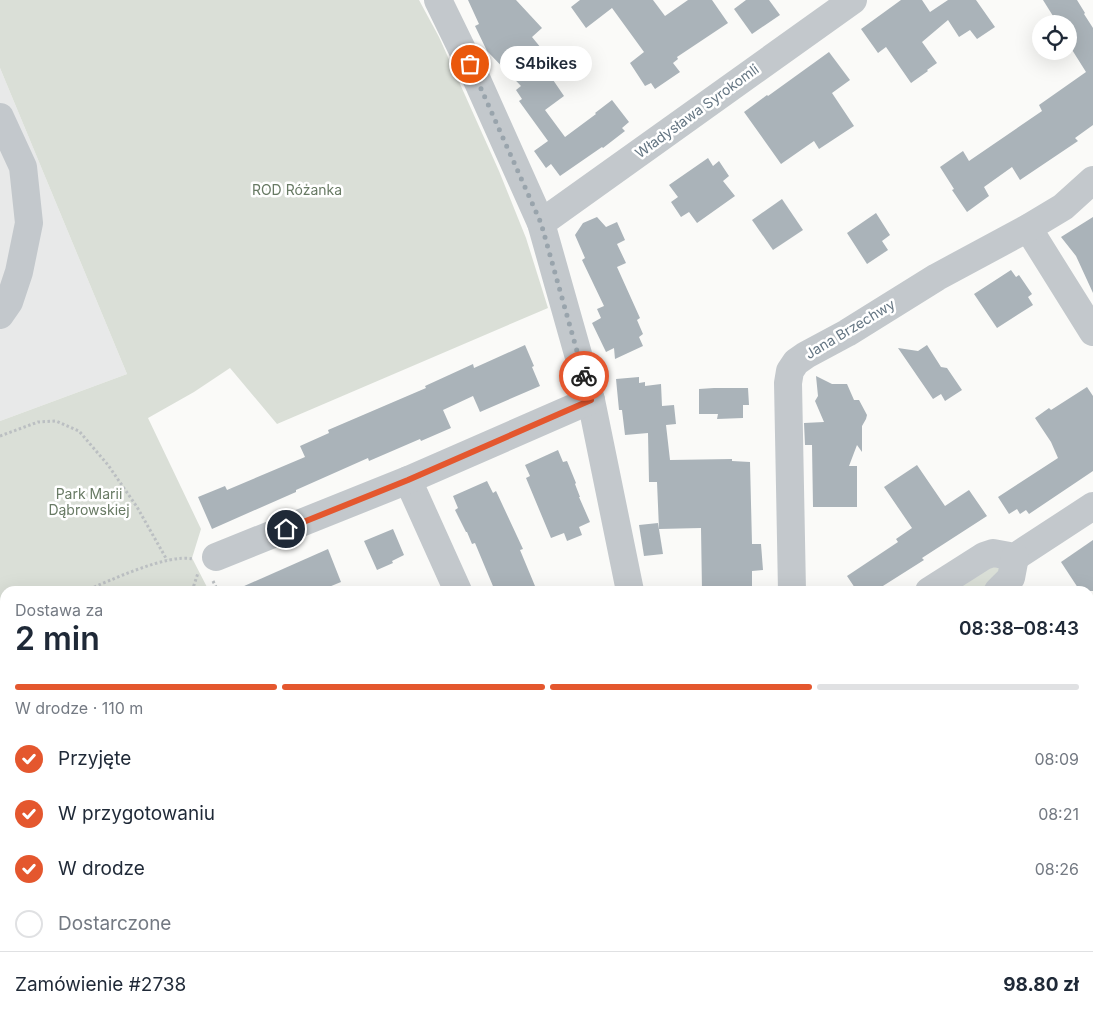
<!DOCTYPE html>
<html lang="pl">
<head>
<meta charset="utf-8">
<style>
	:root { --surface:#fff; --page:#f2f2f3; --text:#1f2937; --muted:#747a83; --line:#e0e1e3; --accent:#e4572e }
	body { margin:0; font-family:Inter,sans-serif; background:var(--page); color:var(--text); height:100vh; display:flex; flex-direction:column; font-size:19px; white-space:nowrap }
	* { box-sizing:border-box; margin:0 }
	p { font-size:16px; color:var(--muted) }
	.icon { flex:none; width:28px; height:28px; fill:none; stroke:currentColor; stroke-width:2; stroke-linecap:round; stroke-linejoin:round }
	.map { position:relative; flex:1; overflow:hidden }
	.side { position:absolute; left:0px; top:586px; width:1094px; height:441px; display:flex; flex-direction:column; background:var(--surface); border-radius:15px 15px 0 0; box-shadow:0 5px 20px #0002 }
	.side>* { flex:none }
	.tools { position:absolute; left:1032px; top:15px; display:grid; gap:10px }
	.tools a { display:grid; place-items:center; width:45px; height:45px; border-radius:50%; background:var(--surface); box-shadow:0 5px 20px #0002; font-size:25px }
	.pin { position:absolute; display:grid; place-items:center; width:42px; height:42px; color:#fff; margin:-21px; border:2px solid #fff; border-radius:50%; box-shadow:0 1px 5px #0007 }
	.courier { position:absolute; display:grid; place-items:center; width:50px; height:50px; margin:-25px; border:4px solid #e4572e; border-radius:50%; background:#fff; color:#222; box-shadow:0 1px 6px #0007 }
	.bubble { position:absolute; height:35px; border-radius:18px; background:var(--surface); box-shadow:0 5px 20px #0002; font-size:16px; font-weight:600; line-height:35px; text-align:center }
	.headline em { font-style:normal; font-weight:600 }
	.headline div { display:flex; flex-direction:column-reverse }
	.headline { display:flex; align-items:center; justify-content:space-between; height:85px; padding:0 15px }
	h1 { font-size:32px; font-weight:600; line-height:38px }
	.bar { display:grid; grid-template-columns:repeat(4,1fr); gap:8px 5px; align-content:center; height:60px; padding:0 15px }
	.bar i { height:6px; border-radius:4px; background:var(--line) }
	.bar .on { background:var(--accent) }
	.bar p { grid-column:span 4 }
	.line { display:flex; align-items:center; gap:12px; padding:0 15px; border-top:1px solid var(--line) }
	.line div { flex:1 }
	ol { padding:0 15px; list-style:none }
	li { display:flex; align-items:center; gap:15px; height:55px }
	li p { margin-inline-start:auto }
	li .icon { padding:5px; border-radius:50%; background:var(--accent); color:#fff; stroke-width:4 }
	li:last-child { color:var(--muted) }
	li i { width:28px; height:28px; border:2px solid var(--line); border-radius:50% }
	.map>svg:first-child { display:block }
	.built { fill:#e8e9e9 }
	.green { fill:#dadfd7 }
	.building { fill:#aab3b9 }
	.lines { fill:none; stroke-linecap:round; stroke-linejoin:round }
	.path { stroke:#bbbfc2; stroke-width:3; stroke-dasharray:2.5 2.5; stroke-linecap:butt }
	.minor { stroke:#c3c8cc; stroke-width:28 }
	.done { stroke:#99a4ac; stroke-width:5; stroke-dasharray:0 9 }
	.route { stroke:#e4572e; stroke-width:6 }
	.labels { text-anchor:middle; stroke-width:5; stroke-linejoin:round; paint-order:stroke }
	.street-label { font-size:14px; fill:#657683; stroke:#fff }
	.park-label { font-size:14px; fill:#687a64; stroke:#fff }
</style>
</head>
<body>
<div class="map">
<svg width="1093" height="1027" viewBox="0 0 1093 1027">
	<rect width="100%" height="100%" fill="#fafaf8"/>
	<polygon class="built" points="0,68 127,374 0,421"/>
	<g class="green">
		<polygon points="0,0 419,0 439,37 499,171 526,238 548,308 277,424 230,368 194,392 148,418 201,529 192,558 209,591 5,591 5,1022 452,1022 455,1027 0,1027 0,421 127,374 0,68"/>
		<polygon points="981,563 1005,570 989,591 939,591"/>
		<polygon points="1036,1023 1043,1027 716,1027 713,1023"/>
	</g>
	<g class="building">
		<polygon points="468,0 516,0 542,28 532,37 541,48 534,52 564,96 545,110 565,137 596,114 595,113 612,100 629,122 622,128 625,131 603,148 602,147 560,176 551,164 546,168 534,151 548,141 519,101 522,99 516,90 521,86 487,51 475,26 479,24"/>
		<polygon points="580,0 653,0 665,16 688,0 712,0 728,23 677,57 678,59 673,63 680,72 655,89 651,83 645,86 630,63 644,52 612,8 586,28 571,7"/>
		<polygon points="746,0 769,0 780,15 752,34 734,9"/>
		<polygon points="901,0 922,0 930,12 948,0 976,0 995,27 977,39 970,30 959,37 948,20 922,42 937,63 927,70 928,71 911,83 886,47 878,53 861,29"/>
		<polygon points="1043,0 1077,0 1085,13 1084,14 1093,28 1093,125 1075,138 1078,141 1020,180 1012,167 984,187 989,196 967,212 952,190 954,189 940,167 963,151 969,161 1042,111 1039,105 1086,72 1069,45 1069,24 1058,24"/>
		<polygon points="829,52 850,80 832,93 854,126 819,149 814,141 781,164 744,112 767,95 768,96"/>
		<polygon points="708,158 713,166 719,161 729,176 723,181 735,196 697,223 689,212 681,217 671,202 678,197 669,185"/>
		<polygon points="782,199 803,230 773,250 752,220"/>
		<polygon points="876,213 890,235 882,241 888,250 867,264 847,233"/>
		<polygon points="597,217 606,227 617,222 625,240 617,244 626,263 617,267 640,318 637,320 643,334 639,337 643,346 615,359 614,348 606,352 592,323 601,318 597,309 604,306 582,260 585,258 575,235 583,223"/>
		<polygon points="1093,217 1093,293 1076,256 1061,237"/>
		<polygon points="1011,270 1016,277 1019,275 1032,294 1028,297 1033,305 997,328 974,294"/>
		<polygon points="525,345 534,366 532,367 540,386 480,412 473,396 443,410 451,428 421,441 420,439 369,461 368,458 296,490 296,492 212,529 198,497 225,486 227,490 305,457 300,446 329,433 328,430 426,388 425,386 473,364 474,368"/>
		<polygon points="927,345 941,367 947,368 962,390 945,401 941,394 933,399 898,348 918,351"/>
		<polygon points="816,376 832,384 847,384 854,400 859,400 867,415 866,419 862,426 862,452 857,445 849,466 857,466 857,507 813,507 812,445 805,445 804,423 824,422 815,401 818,396"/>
		<polygon points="639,377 639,383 645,382 645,386 661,384 662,406 674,405 676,424 666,425 670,460 732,459 732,461 750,462 752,544 761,544 763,570 752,571 752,591 702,591 701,528 659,529 657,482 649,482 648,433 625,435 622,410 619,410 616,379"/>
		<polygon points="1087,387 1093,396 1093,471 1029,514 1026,510 1020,514 1017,509 1009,514 998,497 1058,458 1051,442 1035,418 1049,408 1051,410"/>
		<polygon points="714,388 748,388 749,405 743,405 743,418 717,419 718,414 699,414 699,389"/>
		<polygon points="558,450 563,462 567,461 576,483 575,484 580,497 579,497 590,522 579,527 582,535 567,541 564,533 551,538 526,478 530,476 525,465"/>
		<polygon points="917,465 945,506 969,490 987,516 922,558 924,560 875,591 857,591 847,576 898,542 896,539 912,528 884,487"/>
		<polygon points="487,481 493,493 496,491 523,549 520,550 535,586 522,591 495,591 475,543 472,544 467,532 466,532 455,510 458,508 453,496"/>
		<polygon points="658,523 663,554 644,556 639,525"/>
		<polygon points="393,529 404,555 392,561 393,563 377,570 364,541"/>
		<polygon points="1093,540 1093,591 1080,591 1061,562"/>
		<polygon points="328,549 341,582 319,591 233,591"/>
	</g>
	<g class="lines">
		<g class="path">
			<polyline points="0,436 38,422 56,421 79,431 108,465 137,507 167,560"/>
			<polyline points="213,581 218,591"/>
			<path d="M85,591C109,581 168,553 193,559"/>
			<polyline points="192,591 198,573"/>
			<polyline points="0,602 5,608"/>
			<polyline points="0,641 5,638"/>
			<polyline points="0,994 5,987"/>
			<polyline points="378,1022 381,1027"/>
			<polyline points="226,1027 235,1022"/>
		</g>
		<g class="minor">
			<polyline points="438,0 477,80 541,223 591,400 630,591"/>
			<polyline points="0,117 23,167 29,223 19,272 9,302 0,315"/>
			<polyline points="541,223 853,0"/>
			<polyline points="1028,228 1093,332"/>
			<polyline points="408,480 458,591"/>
			<polyline points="216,557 408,480 591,400"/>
			<polyline points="792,591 788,383 790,371 796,362 806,355 847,333 937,277 1028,228 1063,207 1093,180"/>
			<polyline points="929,591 984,556 993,553 1015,557 1093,506"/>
			<polyline points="998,591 1011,578 1015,557"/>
			<polyline points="461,1022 464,1027"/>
			<polyline points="690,1022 693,1027"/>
			<polyline points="1075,1022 1084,1027"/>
		</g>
	</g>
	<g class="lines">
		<polyline class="done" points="470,64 541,223 584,376"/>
		<polyline class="route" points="286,529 408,480 591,400 584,376"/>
	</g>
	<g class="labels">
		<g class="street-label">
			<text transform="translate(697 111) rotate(-36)" y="5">Władysława Syrokomli</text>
			<text transform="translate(850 329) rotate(-31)" y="5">Jana Brzechwy</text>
		</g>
		<g class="park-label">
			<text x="297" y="195">ROD Różanka</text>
			<text x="89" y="499">Park Marii<tspan x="89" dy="16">Dąbrowskiej</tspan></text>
		</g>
	</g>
</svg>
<div class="tools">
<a><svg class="icon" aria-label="locate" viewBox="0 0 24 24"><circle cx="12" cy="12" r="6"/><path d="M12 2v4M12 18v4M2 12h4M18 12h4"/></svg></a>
</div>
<div class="pin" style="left:470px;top:64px;background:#ea580c"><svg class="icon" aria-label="bag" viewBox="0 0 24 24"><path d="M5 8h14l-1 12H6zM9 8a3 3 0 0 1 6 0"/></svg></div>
<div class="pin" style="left:286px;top:529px;background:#1f2937"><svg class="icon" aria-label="home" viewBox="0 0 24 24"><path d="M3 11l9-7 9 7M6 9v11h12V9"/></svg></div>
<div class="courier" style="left:584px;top:376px"><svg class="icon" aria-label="bike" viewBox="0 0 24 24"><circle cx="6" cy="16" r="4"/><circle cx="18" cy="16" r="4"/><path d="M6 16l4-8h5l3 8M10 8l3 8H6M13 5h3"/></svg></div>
<div class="bubble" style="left:500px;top:46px;width:92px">S4bikes</div>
<section class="side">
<div class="headline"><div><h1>2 min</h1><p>Dostawa za</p></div><em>08:38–08:43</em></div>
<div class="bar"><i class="on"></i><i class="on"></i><i class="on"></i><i></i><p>W drodze · 110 m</p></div>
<ol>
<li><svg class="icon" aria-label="check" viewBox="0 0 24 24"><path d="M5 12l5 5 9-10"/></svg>Przyjęte<p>08:09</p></li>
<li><svg class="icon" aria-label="check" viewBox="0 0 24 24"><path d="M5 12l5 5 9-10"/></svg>W przygotowaniu<p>08:21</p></li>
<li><svg class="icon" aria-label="check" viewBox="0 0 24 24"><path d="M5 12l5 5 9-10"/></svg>W drodze<p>08:26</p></li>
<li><i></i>Dostarczone</li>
</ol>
<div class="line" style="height:65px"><div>Zamówienie #2738</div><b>98.80 zł</b></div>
</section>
</div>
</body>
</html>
